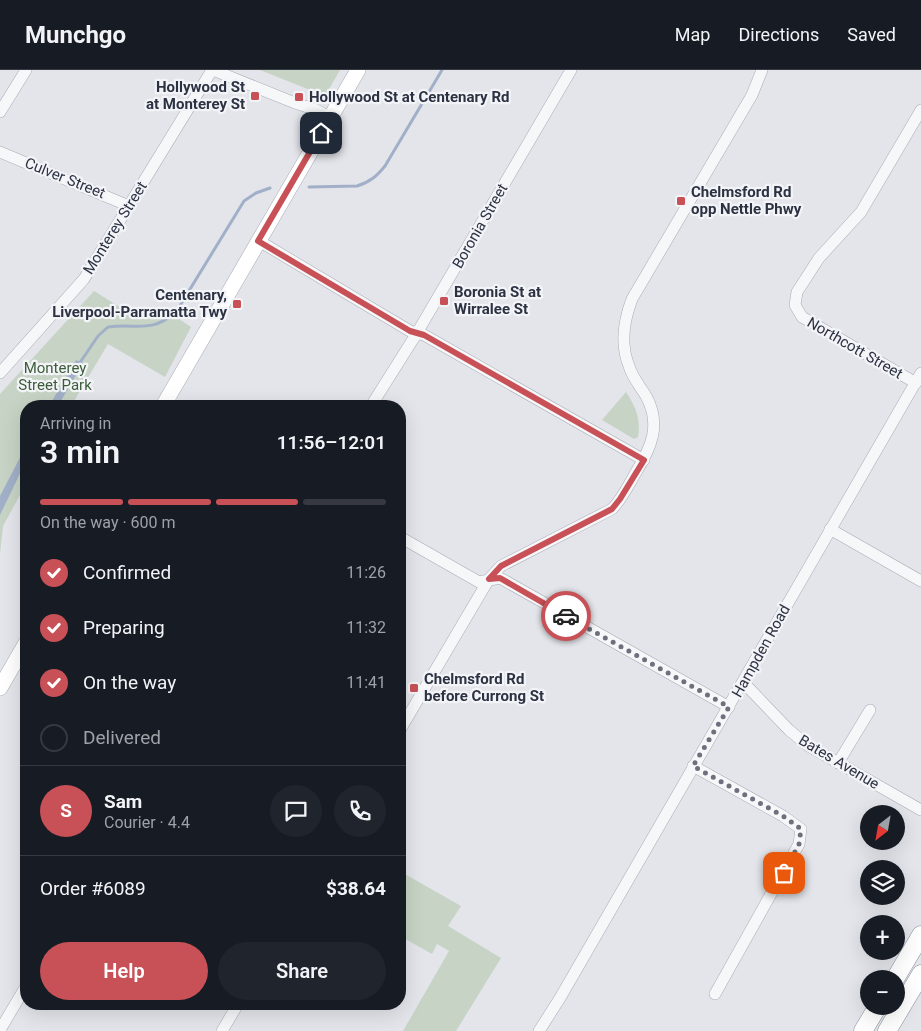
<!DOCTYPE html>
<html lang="en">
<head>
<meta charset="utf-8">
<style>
	:root { --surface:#171b24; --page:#20242c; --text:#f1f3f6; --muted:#9ea1a6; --line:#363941; --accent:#c75157 }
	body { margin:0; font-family:Roboto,sans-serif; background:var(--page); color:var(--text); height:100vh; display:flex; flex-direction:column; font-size:19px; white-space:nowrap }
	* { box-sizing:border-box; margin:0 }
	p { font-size:16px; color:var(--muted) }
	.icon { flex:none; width:28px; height:28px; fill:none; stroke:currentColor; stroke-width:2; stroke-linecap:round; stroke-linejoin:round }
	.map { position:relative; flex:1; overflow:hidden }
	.drawer { position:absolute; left:20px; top:330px; width:386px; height:610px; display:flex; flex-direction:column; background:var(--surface); border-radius:20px; box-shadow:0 5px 20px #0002 }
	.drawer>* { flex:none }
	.needle { width:32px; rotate:211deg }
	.controls { position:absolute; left:860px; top:735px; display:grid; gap:10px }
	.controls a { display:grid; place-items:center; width:45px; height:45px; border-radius:50%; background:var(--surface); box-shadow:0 5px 20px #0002; font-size:25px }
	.pin { position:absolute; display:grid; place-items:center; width:42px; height:42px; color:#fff; margin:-21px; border-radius:10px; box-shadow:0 2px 8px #0006 }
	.courier { position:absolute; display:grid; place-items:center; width:50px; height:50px; margin:-25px; border:4px solid #c75157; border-radius:50%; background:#fff; color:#222; box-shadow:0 1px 6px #0007 }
	.head em { font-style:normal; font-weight:600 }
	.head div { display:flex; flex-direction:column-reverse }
	.head { display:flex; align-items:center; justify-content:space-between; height:85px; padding:0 20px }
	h1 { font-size:32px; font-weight:600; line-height:38px }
	.bar { display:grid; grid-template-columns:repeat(4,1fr); gap:8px 5px; align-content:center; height:60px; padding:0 20px }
	.bar i { height:6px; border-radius:4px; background:var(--line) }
	.bar .on { background:var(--accent) }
	.bar p { grid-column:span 4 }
	.line { display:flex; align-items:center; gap:12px; padding:0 20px; border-top:1px solid var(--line) }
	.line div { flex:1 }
	.round { display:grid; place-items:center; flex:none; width:52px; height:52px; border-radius:26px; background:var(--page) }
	ol { padding:0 20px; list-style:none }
	li { display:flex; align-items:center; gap:15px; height:55px }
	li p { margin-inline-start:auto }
	li .icon { padding:5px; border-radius:50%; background:var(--accent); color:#fff; stroke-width:4 }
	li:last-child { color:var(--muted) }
	li i { width:28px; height:28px; border:2px solid var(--line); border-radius:50% }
	.primary-button { display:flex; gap:10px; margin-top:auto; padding:10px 20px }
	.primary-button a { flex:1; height:58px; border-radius:30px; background:var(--accent); color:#fff; font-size:20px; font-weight:600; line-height:58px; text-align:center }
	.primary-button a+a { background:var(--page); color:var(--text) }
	header { display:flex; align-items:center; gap:30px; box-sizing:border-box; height:70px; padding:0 25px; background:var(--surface); border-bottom:1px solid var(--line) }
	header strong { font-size:24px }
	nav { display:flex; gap:28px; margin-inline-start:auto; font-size:18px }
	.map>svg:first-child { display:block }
	.green { fill:#c7d4c5 }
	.water { fill:#a1b0c8 }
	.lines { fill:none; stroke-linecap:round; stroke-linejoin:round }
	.stream { stroke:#a1b0c8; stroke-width:3 }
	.minor-casing { stroke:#a8acb4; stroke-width:12 }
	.secondary-casing { stroke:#a8acb4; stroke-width:16 }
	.trunk-casing { stroke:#8b91a0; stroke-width:19 }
	.minor { stroke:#f6f7f9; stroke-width:11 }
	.secondary { stroke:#fff; stroke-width:15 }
	.trunk { stroke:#fff; stroke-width:18 }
	.done { stroke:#6c717d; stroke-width:5; stroke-dasharray:0 9 }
	.route { stroke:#c75157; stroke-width:6 }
	.poi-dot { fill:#c75157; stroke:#f3f4f8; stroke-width:2 }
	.labels { text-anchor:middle; stroke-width:4.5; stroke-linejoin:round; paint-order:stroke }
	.poi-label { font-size:15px; font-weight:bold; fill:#2c3242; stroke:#f3f4f8; text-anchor:start }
	.street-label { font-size:15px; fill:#2c3242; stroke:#f3f4f8 }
	.park-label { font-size:15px; fill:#3d5d3a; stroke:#f3f4f8 }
</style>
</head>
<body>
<header>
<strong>Munchgo</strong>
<nav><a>Map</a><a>Directions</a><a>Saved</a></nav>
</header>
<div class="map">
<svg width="921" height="961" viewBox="0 0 921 961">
	<rect width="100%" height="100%" fill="#e3e5ea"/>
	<g class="green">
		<polygon points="260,0 340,0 325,26"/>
		<polygon points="94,221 139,249 161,237 191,257 165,307 108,274 71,336 26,336 26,414 3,456 0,484 0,324"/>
		<path d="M626,322C636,337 641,350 638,367L634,369L602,350Z"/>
		<polygon points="403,803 461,836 448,856 501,888 456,961 403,961 449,881 437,874 432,884 400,866 400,809"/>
	</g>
	<g class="water">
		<polygon points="76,290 83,293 58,336 49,336"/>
		<polygon points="26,376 26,391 0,445 0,426"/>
	</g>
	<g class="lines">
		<g class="stream">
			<path d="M309,117L357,116C370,112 377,106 385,96L442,0"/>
			<path d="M79,294L98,266L108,257C138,253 150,264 176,242L244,131L256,123L270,118"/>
		</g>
		<g class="minor-casing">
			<g id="minor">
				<polyline points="213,0 295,33 314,39 330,47"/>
				<polyline points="0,42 26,0"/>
				<polyline points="0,82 129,136"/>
				<polyline points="259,171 410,261 424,265 644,390"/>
				<polyline points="0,303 84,209 212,0"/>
				<polyline points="916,313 802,247 795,235 797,222 819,188 861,142 921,40"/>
				<polyline points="371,336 417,263 571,0"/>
				<polyline points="830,459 921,511"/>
				<polyline points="400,467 479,512 500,508 729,637"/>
				<polyline points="743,612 789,660 807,675 921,740"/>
				<path d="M400,660L489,509L501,496L612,439C622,429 628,416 635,404C651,378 662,355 646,326C640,316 632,307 629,296C620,274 624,250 632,229L752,25L762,0"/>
				<polyline points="838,693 870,640"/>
				<polyline points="693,696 783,746 801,759 799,774 715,924"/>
				<polyline points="0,960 26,916"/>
				<polyline points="222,961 238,934"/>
				<polyline points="539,961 560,928 921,303"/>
			</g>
		</g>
		<g class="secondary-casing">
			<g id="secondary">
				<polyline points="163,336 358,0"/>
				<polyline points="0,618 26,573"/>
			</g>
		</g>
		<g class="trunk-casing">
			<g id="trunk">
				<polyline points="895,909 921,865"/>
				<polyline points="863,961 878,936"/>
				<polyline points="887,961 921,904"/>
			</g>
		</g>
		<use href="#minor" class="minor"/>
		<use href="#secondary" class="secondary"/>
		<use href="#trunk" class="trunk"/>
	</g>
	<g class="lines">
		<polyline class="done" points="566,546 729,637 693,696 783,746 801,759 799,774 784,803"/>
		<polyline class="route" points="321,63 258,171 410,261 424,265 644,390 620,429 612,439 501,496 489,509 500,508 566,546"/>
	</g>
	<g class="poi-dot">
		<rect x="250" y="21" width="10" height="10" rx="2.5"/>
		<rect x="294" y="22" width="10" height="10" rx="2.5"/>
		<rect x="676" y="126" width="10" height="10" rx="2.5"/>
		<rect x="439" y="226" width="10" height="10" rx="2.5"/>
		<rect x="232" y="229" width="10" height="10" rx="2.5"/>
		<rect x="409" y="613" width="10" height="10" rx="2.5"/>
	</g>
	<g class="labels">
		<g class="poi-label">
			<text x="245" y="22" text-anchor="end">Hollywood St<tspan x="245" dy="17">at Monterey St</tspan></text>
			<text x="309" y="32">Hollywood St at Centenary Rd</text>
			<text x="691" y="127">Chelmsford Rd<tspan x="691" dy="17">opp Nettle Phwy</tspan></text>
			<text x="454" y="227">Boronia St at<tspan x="454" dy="17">Wirralee St</tspan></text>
			<text x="227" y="230" text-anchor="end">Centenary,<tspan x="227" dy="17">Liverpool-Parramatta Twy</tspan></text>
			<text x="424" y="614">Chelmsford Rd<tspan x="424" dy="17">before Currong St</tspan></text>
		</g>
		<g class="street-label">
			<text transform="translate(65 108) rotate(22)" y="5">Culver Street</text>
			<text transform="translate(480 156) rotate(-60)" y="5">Boronia Street</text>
			<text transform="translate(115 158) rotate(-58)" y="5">Monterey Street</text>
			<text transform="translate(855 278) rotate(30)" y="5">Northcott Street</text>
			<text transform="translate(761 581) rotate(-61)" y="5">Hampden Road</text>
			<text transform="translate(839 692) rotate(31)" y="5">Bates Avenue</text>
		</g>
		<g class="park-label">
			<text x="55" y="303">Monterey<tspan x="55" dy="17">Street Park</tspan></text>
		</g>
	</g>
</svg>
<div class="controls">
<a><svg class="needle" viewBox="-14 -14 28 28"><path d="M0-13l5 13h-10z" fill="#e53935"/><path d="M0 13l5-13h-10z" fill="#9ea1a6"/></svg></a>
<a><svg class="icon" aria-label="layers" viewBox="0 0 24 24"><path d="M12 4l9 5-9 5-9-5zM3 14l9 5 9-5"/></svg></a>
<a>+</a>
<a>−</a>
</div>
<div class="pin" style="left:784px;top:803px;background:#ea580c"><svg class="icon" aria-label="bag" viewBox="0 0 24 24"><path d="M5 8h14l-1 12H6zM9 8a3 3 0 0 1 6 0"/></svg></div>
<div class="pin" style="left:321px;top:63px;background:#1f2937"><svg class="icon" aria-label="home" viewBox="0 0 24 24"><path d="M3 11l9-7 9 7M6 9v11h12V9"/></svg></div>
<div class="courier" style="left:566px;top:546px"><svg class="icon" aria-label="car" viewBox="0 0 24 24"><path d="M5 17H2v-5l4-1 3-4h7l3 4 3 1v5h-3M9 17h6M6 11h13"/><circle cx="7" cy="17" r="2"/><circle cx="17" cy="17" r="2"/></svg></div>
<section class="drawer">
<div class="head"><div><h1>3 min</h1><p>Arriving in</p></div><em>11:56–12:01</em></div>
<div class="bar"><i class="on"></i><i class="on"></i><i class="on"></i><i></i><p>On the way · 600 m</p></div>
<ol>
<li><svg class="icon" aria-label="check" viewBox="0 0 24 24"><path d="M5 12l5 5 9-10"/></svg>Confirmed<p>11:26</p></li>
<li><svg class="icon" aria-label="check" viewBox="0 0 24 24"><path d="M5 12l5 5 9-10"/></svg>Preparing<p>11:32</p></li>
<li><svg class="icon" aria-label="check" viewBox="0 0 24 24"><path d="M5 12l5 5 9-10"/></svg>On the way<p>11:41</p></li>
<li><i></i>Delivered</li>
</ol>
<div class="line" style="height:90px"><b class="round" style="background:var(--accent);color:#fff">S</b><div><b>Sam</b><p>Courier · 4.4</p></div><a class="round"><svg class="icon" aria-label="chat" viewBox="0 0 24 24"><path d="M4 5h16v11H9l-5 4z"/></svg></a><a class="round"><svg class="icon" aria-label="phone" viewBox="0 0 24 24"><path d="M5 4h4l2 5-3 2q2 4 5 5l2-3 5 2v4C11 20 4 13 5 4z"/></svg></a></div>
<div class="line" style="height:65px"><div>Order #6089</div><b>$38.64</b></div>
<div class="primary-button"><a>Help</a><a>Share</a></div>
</section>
</div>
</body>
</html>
